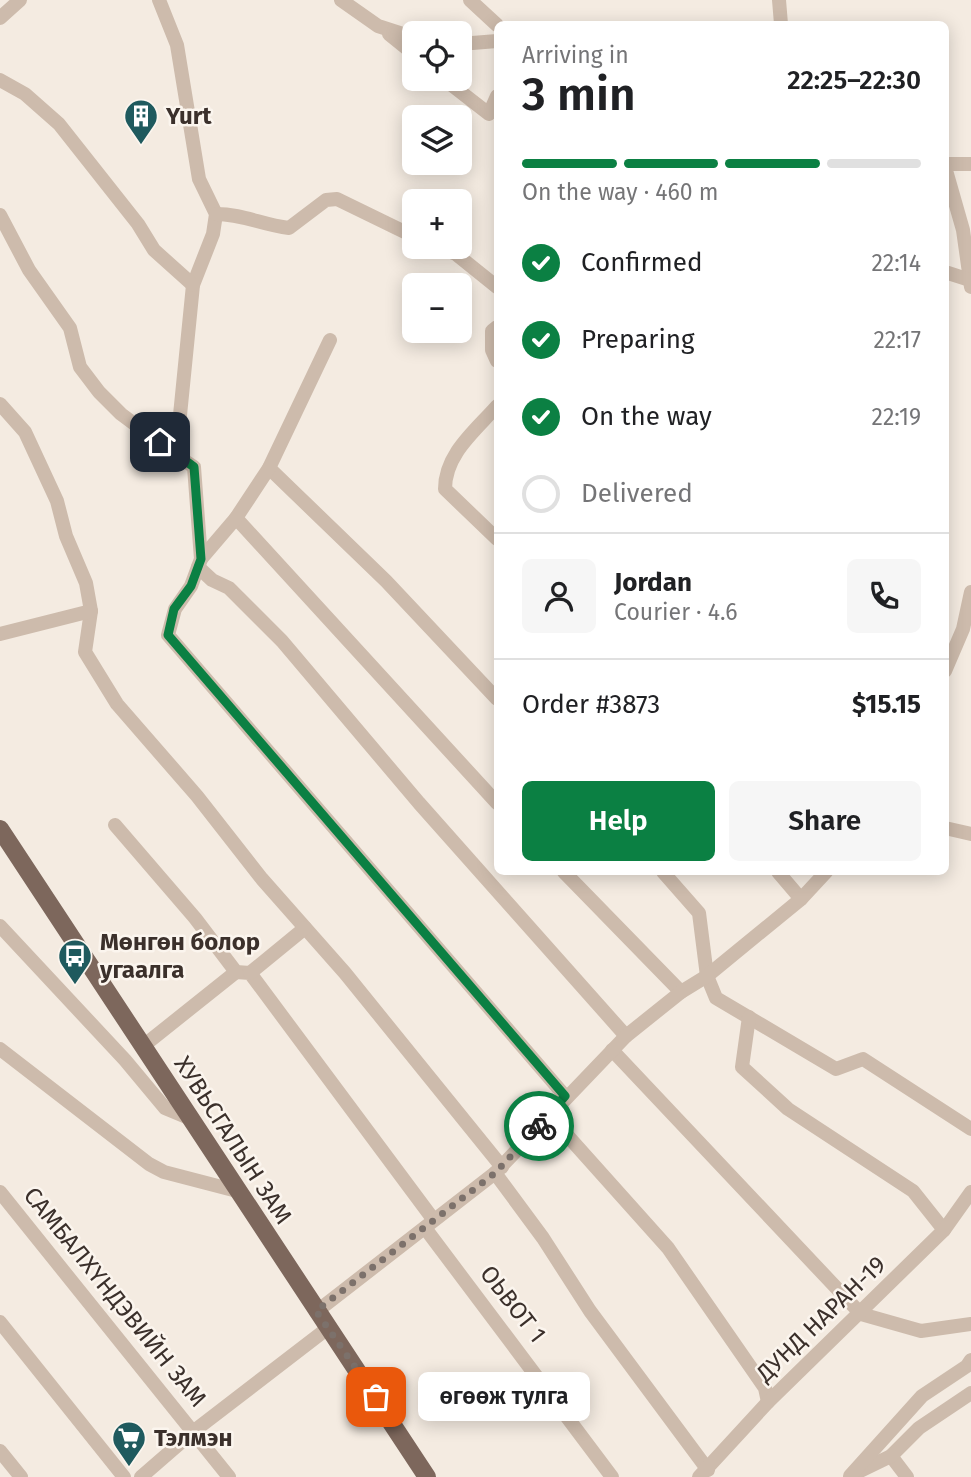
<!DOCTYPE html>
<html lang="en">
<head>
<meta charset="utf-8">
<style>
	:root { --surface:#fff; --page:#f6f6f6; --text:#202124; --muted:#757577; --line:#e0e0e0; --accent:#0b8043 }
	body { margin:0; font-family:"Fira Sans",sans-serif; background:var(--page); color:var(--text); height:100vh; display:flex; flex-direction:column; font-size:26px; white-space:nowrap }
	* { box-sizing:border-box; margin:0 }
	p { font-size:23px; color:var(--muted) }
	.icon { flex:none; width:38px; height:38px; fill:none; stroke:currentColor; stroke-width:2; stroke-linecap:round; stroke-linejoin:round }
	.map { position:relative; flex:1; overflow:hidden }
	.panel { position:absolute; left:494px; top:21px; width:455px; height:854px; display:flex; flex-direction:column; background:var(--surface); border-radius:10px; box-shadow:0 4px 18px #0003 }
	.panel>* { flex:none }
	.tools { position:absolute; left:402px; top:21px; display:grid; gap:14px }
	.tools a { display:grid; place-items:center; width:70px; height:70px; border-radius:10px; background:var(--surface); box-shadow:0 4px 18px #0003; font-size:35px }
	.pin { position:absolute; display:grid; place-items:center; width:60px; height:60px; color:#fff; margin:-30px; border-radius:14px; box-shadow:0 4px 10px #0006 }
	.courier { position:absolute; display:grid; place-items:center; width:70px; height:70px; margin:-35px; border:5px solid #0b8043; border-radius:50%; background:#fff; color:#222; box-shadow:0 2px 9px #0007 }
	.bubble { position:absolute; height:49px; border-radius:10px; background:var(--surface); box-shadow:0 4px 18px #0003; font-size:23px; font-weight:600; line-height:49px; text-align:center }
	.head em { font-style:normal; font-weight:600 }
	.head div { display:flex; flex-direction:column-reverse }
	.head { display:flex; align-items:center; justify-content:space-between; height:119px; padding:0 28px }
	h1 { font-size:46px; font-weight:600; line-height:52px }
	.bar { display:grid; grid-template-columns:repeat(4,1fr); gap:10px 7px; align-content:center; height:84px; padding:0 28px }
	.bar i { height:9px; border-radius:5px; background:var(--line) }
	.bar .on { background:var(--accent) }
	.bar p { grid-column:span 4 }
	.line { display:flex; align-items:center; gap:18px; padding:0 28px; border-top:2px solid var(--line) }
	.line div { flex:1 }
	.round { display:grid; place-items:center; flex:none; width:74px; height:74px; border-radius:10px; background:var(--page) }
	ol { padding:0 28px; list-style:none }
	li { display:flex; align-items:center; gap:21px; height:77px }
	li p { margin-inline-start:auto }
	li .icon { padding:7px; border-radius:50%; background:var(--accent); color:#fff; stroke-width:4 }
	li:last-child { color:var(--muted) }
	li i { width:38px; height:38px; border:4px solid var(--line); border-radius:50% }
	.button { display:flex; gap:14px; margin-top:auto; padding:14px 28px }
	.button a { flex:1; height:80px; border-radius:10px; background:var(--accent); color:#fff; font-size:28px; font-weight:600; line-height:80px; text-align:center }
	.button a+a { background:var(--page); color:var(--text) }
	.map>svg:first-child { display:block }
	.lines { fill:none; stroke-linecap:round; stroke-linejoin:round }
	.minor { stroke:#cdbbac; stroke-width:14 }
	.major { stroke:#7d675c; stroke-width:18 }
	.done { stroke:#7c716b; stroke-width:7; stroke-dasharray:0 12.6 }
	.route { stroke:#0b8043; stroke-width:9 }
	.labels { text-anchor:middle; stroke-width:5; stroke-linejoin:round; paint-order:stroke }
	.poi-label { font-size:24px; font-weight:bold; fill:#3b302b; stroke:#fbf5ee; text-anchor:start }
	.street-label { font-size:24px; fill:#3b302b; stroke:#fbf5ee }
</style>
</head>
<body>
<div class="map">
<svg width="971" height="1477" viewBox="0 0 971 1477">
	<rect width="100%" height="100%" fill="#f4ebe1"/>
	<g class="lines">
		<g class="minor">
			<polyline points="159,0 177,45 199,179 216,214 213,234 193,285 176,455 194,467 201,559 191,586 175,609 168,635 565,1096"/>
			<polyline points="341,0 378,26 415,38"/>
			<polyline points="470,0 497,25"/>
			<polyline points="779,0 781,24"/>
			<polyline points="0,18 20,0"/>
			<polyline points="389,34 415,55"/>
			<polyline points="460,44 497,41"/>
			<polyline points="444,79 489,114 497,96"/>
			<polyline points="0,80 25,94 59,124 138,224 154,250 193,285"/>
			<polyline points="945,164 971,164"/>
			<polyline points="945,167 963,230 971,287"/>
			<path d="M216,214C243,214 262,225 289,228L326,200L337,199L415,237"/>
			<polyline points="0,215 29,270 70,328 80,367 99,392 121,414 176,455"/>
			<polyline points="438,247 456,254 497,287"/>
			<polyline points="945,272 970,280"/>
			<polyline points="497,327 492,331 492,350 497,361"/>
			<polyline points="0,404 25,432 57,501 66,536 86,583 91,611 85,652 117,704 197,796 262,879 345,973 502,1167"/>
			<path d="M497,406C475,431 445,454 445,489L497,539"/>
			<polyline points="269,468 386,581 497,699"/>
			<polyline points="236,518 497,803"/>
			<polyline points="201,559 236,518 269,468 330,340"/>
			<polyline points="198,567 212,580 229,588 282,641 419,803 626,1036"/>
			<polyline points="0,634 91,611"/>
			<polyline points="945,671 963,629 971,592"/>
			<polyline points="115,825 195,918 236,972 250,973 433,1219"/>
			<polyline points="945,828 971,834"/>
			<polyline points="564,872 681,992"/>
			<polyline points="663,872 699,913 707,976 716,998 836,1069 863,1059 971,1129"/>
			<polyline points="778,872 801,899"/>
			<polyline points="0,926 125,1060 165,1108 189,1118"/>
			<polyline points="250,973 305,928"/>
			<polyline points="749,1017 742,1067 788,1109 913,1191 944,1230"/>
			<polyline points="142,1047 236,972"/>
			<polyline points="0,1049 149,1164 164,1172 237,1191"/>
			<polyline points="612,1050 861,1314 921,1331 971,1324"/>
			<polyline points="549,1115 668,1248 765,1388 768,1402"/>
			<polyline points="495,1173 543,1238 590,1311 708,1470"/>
			<polyline points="0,1192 229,1477"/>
			<polyline points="425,1228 612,1477"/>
			<polyline points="316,1312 495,1173 626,1036 681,992 707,976 801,899 826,872"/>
			<polyline points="0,1322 124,1477"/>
			<polyline points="0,1451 21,1477"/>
			<polyline points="891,1456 907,1477"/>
			<polyline points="858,1472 891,1456 919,1428 971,1393"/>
			<polyline points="850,1476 922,1396 967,1366 971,1360"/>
			<polyline points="141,1477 194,1431 328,1328"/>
			<polyline points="699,1477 768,1402 944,1230 971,1192"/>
		</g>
		<polyline class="major" points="0,829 427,1477"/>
	</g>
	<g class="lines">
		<polyline class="done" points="376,1397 316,1311 495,1173 539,1126"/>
		<polyline class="route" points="160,442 194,467 201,559 191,586 174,609 168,635 565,1096 539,1126"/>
	</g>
	<defs>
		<g id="building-pin" transform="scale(1.75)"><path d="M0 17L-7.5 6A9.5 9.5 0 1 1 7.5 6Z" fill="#1f5a5e" stroke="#fbf5ee"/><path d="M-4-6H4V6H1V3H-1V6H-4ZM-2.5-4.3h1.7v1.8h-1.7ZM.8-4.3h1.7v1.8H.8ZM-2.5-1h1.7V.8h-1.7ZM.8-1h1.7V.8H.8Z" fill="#fff"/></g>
		<g id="bus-pin" transform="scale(1.75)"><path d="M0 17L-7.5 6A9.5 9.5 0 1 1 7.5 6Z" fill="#1f5a5e" stroke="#fbf5ee"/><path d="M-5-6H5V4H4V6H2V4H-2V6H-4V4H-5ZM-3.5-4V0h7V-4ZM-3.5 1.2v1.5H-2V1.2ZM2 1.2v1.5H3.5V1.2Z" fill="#fff"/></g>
		<g id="supermarket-pin" transform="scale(1.75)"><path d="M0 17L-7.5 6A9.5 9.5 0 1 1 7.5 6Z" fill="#1f5a5e" stroke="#fbf5ee"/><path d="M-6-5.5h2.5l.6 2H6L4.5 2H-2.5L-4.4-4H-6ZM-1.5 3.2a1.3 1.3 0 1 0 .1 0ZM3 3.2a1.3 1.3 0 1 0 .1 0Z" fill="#fff"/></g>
	</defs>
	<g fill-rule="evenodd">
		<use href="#building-pin" x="141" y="116"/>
		<use href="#bus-pin" x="75" y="956"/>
		<use href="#supermarket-pin" x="129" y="1438"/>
	</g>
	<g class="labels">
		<g class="poi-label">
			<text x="166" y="124">Yurt</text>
			<text x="100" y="950">Мөнгөн болор<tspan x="100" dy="28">угаалга</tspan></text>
			<text x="154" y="1446">Тэлмэн</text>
		</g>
		<g class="street-label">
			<text transform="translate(233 1140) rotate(57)" y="8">ХУВЬСГАЛЫН ЗАМ</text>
			<text transform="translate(115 1297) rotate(51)" y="8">САМБАЛХҮНДЭВИЙН ЗАМ</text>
			<text transform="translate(513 1304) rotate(52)" y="8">ОЬВОТ 1</text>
			<text transform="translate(821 1319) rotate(-44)" y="8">ДУНД НАРАН-19</text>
		</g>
	</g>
</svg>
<div class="tools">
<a><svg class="icon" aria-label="locate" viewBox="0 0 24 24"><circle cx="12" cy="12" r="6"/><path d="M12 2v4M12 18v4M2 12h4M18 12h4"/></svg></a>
<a><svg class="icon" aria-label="layers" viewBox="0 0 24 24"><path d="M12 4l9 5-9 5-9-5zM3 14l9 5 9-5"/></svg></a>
<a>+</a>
<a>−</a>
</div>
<div class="pin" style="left:376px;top:1397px;background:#ea580c"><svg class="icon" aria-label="bag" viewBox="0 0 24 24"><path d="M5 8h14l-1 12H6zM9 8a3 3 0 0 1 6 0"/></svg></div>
<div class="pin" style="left:160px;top:442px;background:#1f2937"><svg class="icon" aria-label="home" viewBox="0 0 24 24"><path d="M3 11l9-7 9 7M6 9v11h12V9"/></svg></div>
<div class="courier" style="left:539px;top:1126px"><svg class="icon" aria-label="bike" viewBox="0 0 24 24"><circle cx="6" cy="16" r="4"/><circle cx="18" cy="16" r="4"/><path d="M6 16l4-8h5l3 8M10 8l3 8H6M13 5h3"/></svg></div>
<div class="bubble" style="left:418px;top:1372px;width:172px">өгөөж тулга</div>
<section class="panel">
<div class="head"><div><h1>3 min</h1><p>Arriving in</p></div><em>22:25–22:30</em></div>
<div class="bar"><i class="on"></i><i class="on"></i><i class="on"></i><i></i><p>On the way · 460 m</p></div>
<ol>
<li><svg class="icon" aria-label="check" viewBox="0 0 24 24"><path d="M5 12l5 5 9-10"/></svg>Confirmed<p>22:14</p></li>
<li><svg class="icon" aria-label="check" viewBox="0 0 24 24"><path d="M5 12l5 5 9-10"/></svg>Preparing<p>22:17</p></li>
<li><svg class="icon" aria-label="check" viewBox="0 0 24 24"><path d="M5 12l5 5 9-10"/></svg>On the way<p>22:19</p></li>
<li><i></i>Delivered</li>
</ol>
<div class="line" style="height:126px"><a class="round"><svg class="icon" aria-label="person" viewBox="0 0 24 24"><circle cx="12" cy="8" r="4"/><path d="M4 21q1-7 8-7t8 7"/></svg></a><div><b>Jordan</b><p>Courier · 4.6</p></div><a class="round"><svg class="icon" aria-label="phone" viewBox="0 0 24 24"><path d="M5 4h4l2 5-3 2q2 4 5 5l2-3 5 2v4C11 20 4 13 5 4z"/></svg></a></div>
<div class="line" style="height:91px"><div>Order #3873</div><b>$15.15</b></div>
<div class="button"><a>Help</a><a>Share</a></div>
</section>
</div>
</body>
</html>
